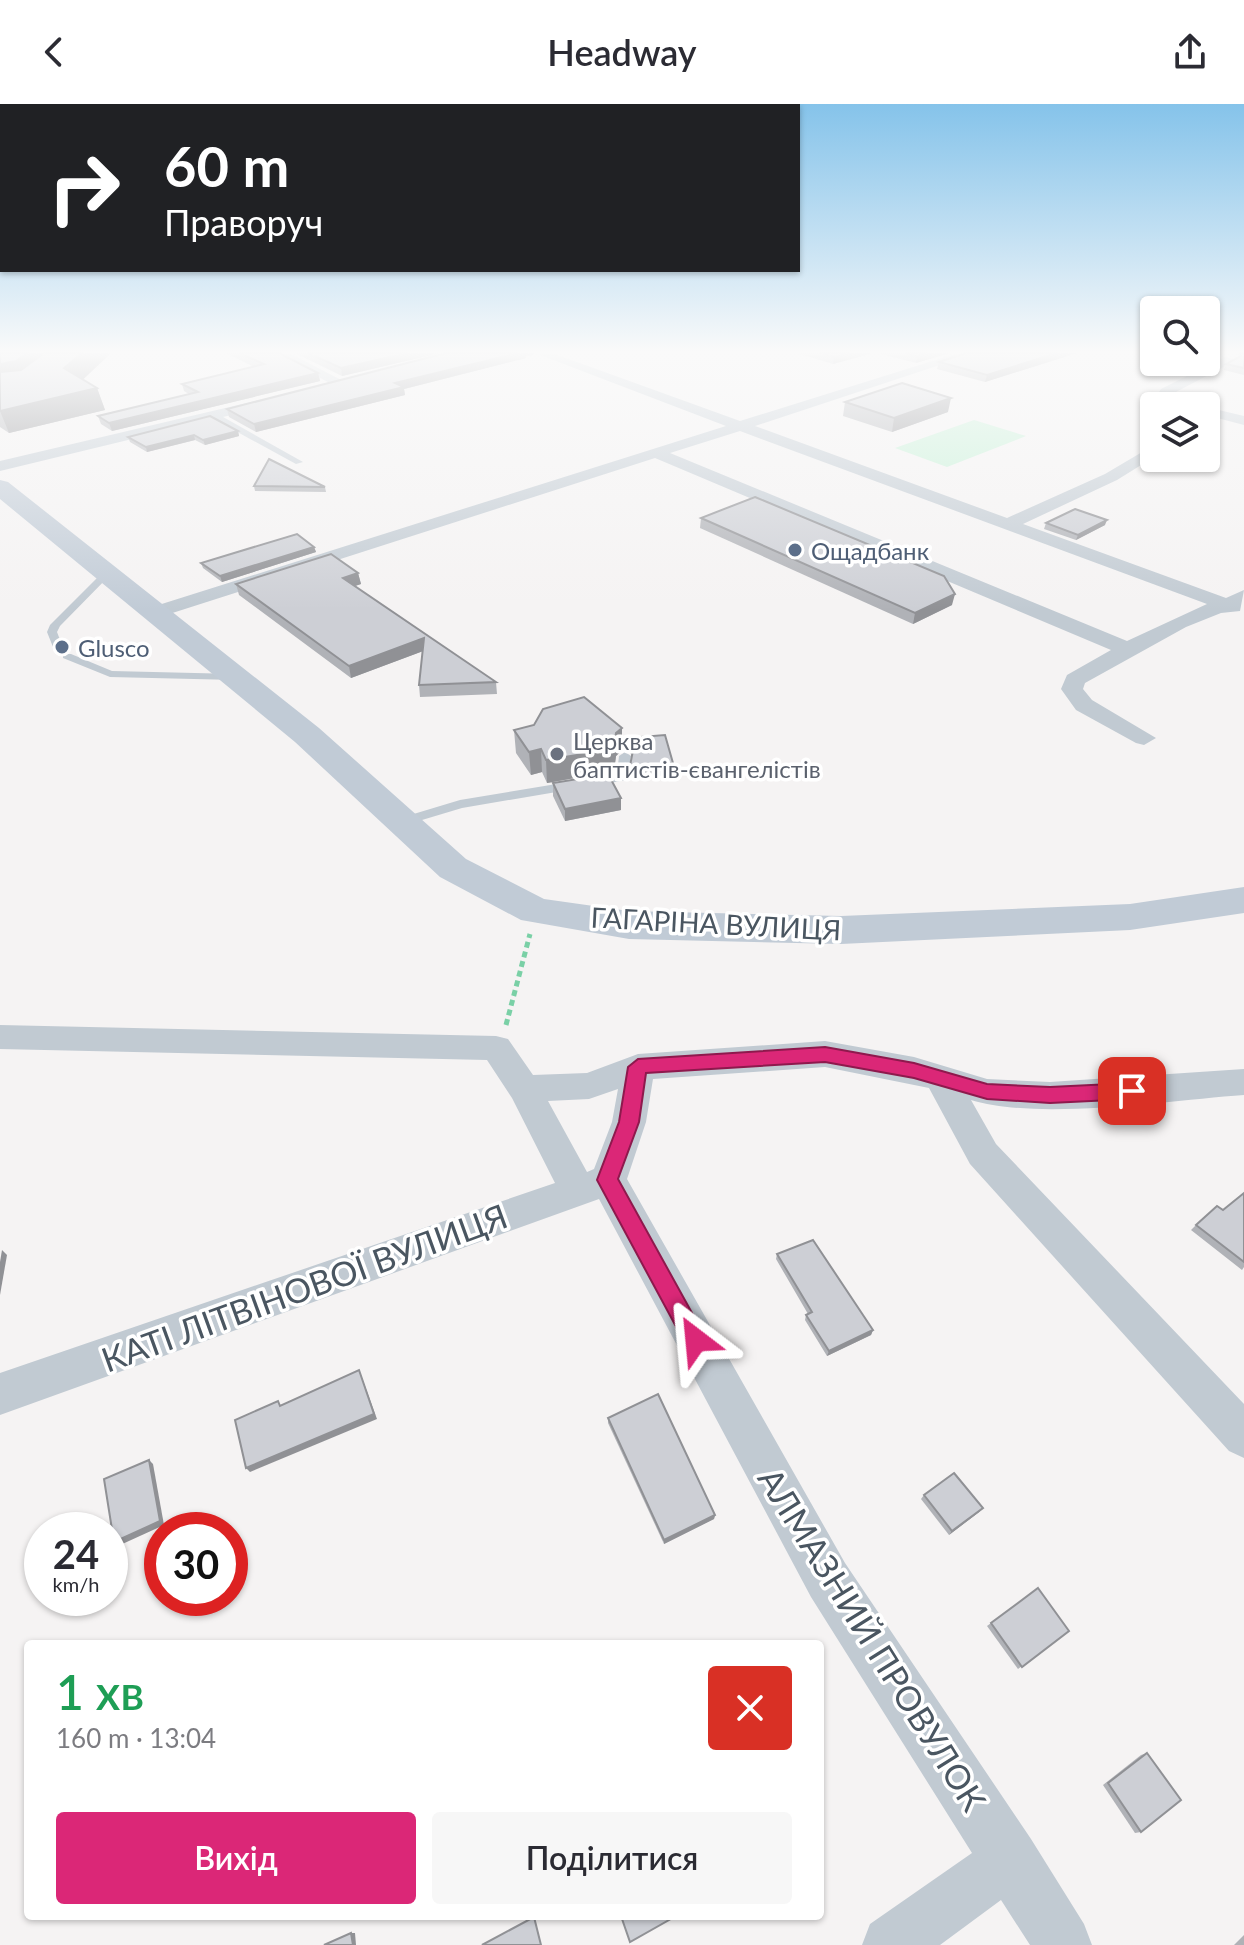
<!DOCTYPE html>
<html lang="uk">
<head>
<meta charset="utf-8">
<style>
	:root { --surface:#fff; --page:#f7f7f7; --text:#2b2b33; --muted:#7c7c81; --accent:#db2777 }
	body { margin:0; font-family:Lato,sans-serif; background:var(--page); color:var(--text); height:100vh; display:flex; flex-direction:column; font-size:30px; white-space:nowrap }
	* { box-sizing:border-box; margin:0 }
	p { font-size:26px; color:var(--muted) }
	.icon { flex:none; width:44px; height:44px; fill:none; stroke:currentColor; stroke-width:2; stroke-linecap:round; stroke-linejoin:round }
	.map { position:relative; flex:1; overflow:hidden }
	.panel { position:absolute; left:24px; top:1536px; width:800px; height:280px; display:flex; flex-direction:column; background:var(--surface); border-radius:8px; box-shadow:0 2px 6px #0004 }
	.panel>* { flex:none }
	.banner { position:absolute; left:0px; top:0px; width:800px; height:168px; box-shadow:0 2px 6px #0004; background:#202124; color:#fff; overflow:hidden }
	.tools { position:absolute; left:1140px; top:192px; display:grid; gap:16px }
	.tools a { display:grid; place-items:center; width:80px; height:80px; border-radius:8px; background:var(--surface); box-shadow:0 2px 6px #0004; font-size:40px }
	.speed { position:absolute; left:24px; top:1408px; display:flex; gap:16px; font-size:40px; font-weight:700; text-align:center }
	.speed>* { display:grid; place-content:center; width:104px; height:104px; border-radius:50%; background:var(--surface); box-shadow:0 2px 6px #0004; line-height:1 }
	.speed small { font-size:20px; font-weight:400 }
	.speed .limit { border:12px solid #d22; background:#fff; color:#111 }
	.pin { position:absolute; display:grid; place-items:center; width:68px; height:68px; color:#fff; margin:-34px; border-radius:16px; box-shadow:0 4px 12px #0006 }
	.me { position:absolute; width:88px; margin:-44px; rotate:331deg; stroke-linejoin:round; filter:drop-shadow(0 0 6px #0008) }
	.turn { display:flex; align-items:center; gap:28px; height:168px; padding:0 32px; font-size:36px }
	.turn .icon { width:104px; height:104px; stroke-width:2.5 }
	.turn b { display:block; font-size:56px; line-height:68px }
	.round { display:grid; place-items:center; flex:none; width:84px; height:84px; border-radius:8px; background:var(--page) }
	.head { display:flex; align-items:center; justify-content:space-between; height:136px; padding:0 32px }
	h1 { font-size:48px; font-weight:600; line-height:60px; color:#1e9e55 }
	.primary-button { display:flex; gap:16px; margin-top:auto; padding:16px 32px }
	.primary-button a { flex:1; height:92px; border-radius:8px; background:var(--accent); color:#fff; font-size:32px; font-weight:600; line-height:92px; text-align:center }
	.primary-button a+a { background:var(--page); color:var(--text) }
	header { display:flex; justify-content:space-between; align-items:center; height:104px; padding:0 32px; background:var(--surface); font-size:36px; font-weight:600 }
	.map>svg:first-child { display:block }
	.green { fill:#c3f1d5 }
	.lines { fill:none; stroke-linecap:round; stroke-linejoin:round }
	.path { stroke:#7ad0a6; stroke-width:5; stroke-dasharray:6 4; stroke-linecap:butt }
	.service { fill:#c1cad2; fill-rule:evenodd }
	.minor { fill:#c1cad2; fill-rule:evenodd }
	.secondary { fill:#c1cbd6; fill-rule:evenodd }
	.wall { fill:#b0b2b7 }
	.shaded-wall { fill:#909195 }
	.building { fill:#cdcfd5; stroke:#909195; stroke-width:2 }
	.route { fill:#db2777; stroke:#8e194d; stroke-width:2 }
	.service-dot { fill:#5c6f8a; stroke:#fff; stroke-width:3 }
	.worship-dot { fill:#6b7280; stroke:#fff; stroke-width:3 }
	.labels { text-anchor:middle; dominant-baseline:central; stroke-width:7; stroke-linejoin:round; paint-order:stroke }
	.far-service-label { font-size:24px; fill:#4e5e75; stroke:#fff; text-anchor:start }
	.far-worship-label { font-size:24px; fill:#5b616d; stroke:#fff; text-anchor:start }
	.street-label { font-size:28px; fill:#4a5661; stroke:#fff }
	.near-street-label { font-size:34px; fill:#4a5661; stroke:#fff }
</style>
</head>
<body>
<header><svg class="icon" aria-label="back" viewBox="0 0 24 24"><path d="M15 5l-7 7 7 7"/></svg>Headway<svg class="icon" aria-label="share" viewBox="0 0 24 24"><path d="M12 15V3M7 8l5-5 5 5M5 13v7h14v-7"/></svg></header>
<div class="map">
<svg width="1244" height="1841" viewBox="0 0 1244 1841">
	<rect width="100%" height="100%" fill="#f5f3f3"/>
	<polygon class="green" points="974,316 1026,332 947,363 895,344"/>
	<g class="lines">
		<polyline class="path" points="506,921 530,830"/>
		<g class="service">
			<polygon points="210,309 216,309 303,358 296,360 210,313"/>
			<polygon points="104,467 112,469 60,522 57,528 62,541 53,543 47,528 50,521"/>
			<polygon points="63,550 71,550 112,567 236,570 242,573 236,576 110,573 63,554"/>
			<polygon points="625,648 631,652 627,676 462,704 402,722 395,718 397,715 460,696 617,670 619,652"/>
		</g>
		<g class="minor">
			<polygon points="274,249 289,249 349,280 337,283"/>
			<path d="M535,249H552L740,317L958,249H976L755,322L1007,414L1105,370L1154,341V353L1117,376L1023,420L1226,494L1244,486L1240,507L1221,509L1186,523L1085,579L1083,585L1092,596L1156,634L1144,641L1136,639L1076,606L1061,585L1067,571L1111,546L655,354L163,512H149L146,508L149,504L726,322ZM740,327L1207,500L1127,537L670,349Z"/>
			<polygon points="1225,253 1237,256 1174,289 1194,302 1166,299 1159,288 1161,285"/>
			<polygon points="268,294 275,298 273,301 0,367 0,357"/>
			<polygon points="1206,303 1244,312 1244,321 1206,311"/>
			<path d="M0,921L496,932L508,935L533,971L587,969L638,950L825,937L914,953L987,975L1050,978L1244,965V991C1171,996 1038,1017 971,996L996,1040L1244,1300V1354L1229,1347L970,1060L929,984L825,963L653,975L646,1018L627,1075L845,1459L1031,1735L1084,1820L1092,1841H1030L1001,1796L940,1841H862L870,1820L972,1749L811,1493L599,1095L0,1311V1269L555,1079L512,994L487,956L0,945ZM618,985L612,1018L594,1065L587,1068L548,997L589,995Z"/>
		</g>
		<polygon class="secondary" points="0,376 8,378 319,624 466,755 544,795 629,807 841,812 1130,800 1244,783 1244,809 1130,826 841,840 629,835 521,816 440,773 295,638 0,395"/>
	</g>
	<g class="wall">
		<polygon points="0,249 111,249 83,275 97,284 105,306 9,329 0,323"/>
		<polygon points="226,249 279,249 318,269 320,277 112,327 101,320 98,312 189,290 184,287 182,280 254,263"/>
		<polygon points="295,249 440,249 342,272"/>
		<polygon points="446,249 534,249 533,251 526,252 526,254 404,285 405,291 256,328 229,313 227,305"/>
		<polygon points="796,249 873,249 833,260"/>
		<polygon points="877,249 949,249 916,259"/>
		<polygon points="966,249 1077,249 985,278 937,265 939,258"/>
		<polygon points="1239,249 1244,249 1244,271 1224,266 1226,260 1238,254"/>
		<polygon points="845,298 948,308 892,328 843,312"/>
		<polygon points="238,327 239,332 205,341 195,336 147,348 130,338 128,333"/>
		<polygon points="254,382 325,383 326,388 255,387"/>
		<polygon points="701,414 952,501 913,520 700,424"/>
		<polygon points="1046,419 1105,421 1076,436 1044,425"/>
		<polygon points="314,443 316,448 222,478 203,464 201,459"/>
		<polygon points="358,469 361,480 355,482 496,578 497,590 420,593 419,581 423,547 351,574 239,491 236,480"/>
		<polygon points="514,626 622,646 616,652 614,667 547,679 542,668 531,671 516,649"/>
		<polygon points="627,634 673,659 672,671 630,674 632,651 627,646"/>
		<polygon points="553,679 621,706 565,717 553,692"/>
		<polygon points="1244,1089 1244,1163 1242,1166 1191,1126 1196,1121 1223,1106"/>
		<polygon points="777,1150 873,1226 871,1231 827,1252 805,1216 806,1211 808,1210 776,1155"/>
		<polygon points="608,1314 715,1411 714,1415 664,1440 608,1319"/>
		<polygon points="924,1391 983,1404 979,1408 949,1431 921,1395"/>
		<polygon points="1038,1484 1069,1527 1018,1565 987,1522"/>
		<polygon points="1147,1649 1141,1728 1135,1729 1103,1681 1141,1651"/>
		<polygon points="1244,1831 1244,1841 1234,1841"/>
	</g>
	<g class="shaded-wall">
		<polygon points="28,249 63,249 0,283 0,260"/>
		<polygon points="82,249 111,249 72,286 64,264"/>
		<polygon points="408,249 440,249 342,272 341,264"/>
		<polygon points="518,249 534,249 533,251 526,252 526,254 404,285 405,291 256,328 254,320 395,279"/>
		<polygon points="849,249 873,249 833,260 834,253"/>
		<polygon points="927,249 949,249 916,259 917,252"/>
		<polygon points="1057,249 1077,249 985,278 987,271"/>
		<polygon points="318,269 320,277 112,327 109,319"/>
		<polygon points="97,284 105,306 9,329 0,307"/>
		<polygon points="951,294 948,308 892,328 894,314"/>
		<polygon points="238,327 239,332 205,341 203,336"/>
		<polygon points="194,331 195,336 147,348 146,343"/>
		<polygon points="1107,416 1105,421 1076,436 1078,431"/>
		<polygon points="314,443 316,448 222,478 220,472"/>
		<polygon points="358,469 361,480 346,485 343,474"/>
		<polygon points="955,490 952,501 913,520 915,509"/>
		<polygon points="424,534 426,546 351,574 349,562"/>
		<polygon points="622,624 622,646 616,652 614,667 547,679 546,656 616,629"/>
		<polygon points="541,645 542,668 531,671 529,648"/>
		<polygon points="621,694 621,706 565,717 565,705"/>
		<polygon points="2,1146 7,1151 0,1191 0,1158"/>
		<polygon points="873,1226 871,1231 827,1252 829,1247"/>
		<polygon points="361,1271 377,1315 250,1368 246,1364"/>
		<polygon points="149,1356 153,1360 164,1421 118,1442 114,1438"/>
		<polygon points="983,1404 979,1408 949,1431 952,1427"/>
		<polygon points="715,1411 714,1415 664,1440 664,1436"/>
		<polygon points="351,1829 355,1829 356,1841 353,1841"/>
	</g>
	<g class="building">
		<polygon points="0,249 27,249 16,257 0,260"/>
		<polygon points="44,249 82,249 64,264 97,284 0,307 0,268 21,266"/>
		<polygon points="239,249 279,249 318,269 109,319 98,312 198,288 182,280 264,260"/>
		<polygon points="308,249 408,249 341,264"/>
		<polygon points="446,249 518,249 395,279 404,283 254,320 227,305"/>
		<polygon points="820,249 849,249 834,253"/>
		<polygon points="905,249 927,249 917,252"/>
		<polygon points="966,249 1057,249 987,271 939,258"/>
		<polygon points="1240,249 1244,249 1244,264 1226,260 1241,252"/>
		<polygon points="902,279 951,294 894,314 845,298"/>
		<polygon points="210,312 238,327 203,336 194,331 146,343 128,333"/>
		<polygon points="269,355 325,383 254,382"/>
		<polygon points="755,393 944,472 955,490 915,509 701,414"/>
		<polygon points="1075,405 1107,416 1078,431 1046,419"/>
		<polygon points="297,430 314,443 220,472 201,459"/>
		<polygon points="331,450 358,469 343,474 496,578 419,581 424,534 349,562 236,480"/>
		<polygon points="584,593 622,624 616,629 614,645 546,656 541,645 529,648 514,626 534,621 543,605"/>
		<polygon points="665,631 673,659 630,662 634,641 627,634"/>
		<polygon points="608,670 621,694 565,705 553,679"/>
		<polygon points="1244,1089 1244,1158 1196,1121 1217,1102 1223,1106"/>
		<polygon points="813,1136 873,1226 829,1247 806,1211 812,1208 777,1150"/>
		<polygon points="359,1266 374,1310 246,1364 235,1316 278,1297 280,1302"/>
		<polygon points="658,1290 715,1411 664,1436 608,1314"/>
		<polygon points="149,1356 160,1417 114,1438 104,1375"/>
		<polygon points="954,1369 983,1404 952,1427 924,1391"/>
		<polygon points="1038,1484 1069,1527 1022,1563 991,1519"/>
		<polygon points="1147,1649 1181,1696 1141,1728 1108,1679"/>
		<polygon points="621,1812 676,1812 630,1838"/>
		<polygon points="534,1813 541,1841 482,1841"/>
		<polygon points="351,1829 353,1841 324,1841"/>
	</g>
	<linearGradient id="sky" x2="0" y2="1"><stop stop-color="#85c3ea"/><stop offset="0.49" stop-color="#fafafa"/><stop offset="1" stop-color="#fafafa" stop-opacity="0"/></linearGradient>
	<rect width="1244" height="506" fill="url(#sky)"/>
	<polygon class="route" points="825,943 914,959 987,980 1050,983 1132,979 1141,987 1132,995 1050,999 987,995 914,974 825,958 646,969 639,1018 618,1075 707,1236 704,1243 696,1247 687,1243 597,1076 619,1018 628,963 638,955"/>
	<g class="service-dot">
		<circle cx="795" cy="446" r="8"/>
		<circle cx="62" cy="543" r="8"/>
	</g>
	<circle class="worship-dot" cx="557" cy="650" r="8"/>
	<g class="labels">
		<g class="far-service-label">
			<text x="811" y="446">Ощадбанк</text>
			<text x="78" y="543">Glusco</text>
		</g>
		<g class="far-worship-label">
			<text x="573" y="636">Церква<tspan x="573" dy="28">баптистів-євангелістів</tspan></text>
		</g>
		<g class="street-label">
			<text transform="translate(716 819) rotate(3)">ГАГАРІНА ВУЛИЦЯ</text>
		</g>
		<g class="near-street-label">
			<text transform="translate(304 1183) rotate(-20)">КАТІ ЛІТВІНОВОЇ ВУЛИЦЯ</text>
			<text transform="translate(873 1535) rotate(58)">АЛМАЗНИЙ ПРОВУЛОК</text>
		</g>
	</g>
</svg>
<div class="tools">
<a><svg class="icon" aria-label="search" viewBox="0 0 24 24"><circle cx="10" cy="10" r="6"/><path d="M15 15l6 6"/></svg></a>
<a><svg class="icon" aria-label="layers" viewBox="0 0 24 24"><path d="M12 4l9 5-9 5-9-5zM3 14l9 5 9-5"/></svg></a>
</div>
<div class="speed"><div>24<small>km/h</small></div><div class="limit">30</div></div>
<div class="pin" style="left:1132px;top:987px;background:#d93025"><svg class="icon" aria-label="arrive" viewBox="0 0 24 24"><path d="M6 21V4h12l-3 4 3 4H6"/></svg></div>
<svg class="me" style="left:696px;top:1236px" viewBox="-20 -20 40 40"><path d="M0-17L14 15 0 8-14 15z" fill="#db2777" stroke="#fff" stroke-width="4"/></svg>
<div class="banner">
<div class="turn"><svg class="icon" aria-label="right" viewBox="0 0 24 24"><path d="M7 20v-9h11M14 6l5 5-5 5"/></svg><div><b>60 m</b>Праворуч</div></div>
</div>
<section class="panel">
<div class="head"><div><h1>1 хв</h1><p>160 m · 13:04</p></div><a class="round" style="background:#d93025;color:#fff"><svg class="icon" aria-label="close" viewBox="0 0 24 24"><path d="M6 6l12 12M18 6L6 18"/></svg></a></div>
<div class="primary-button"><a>Вихід</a><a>Поділитися</a></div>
</section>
</div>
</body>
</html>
